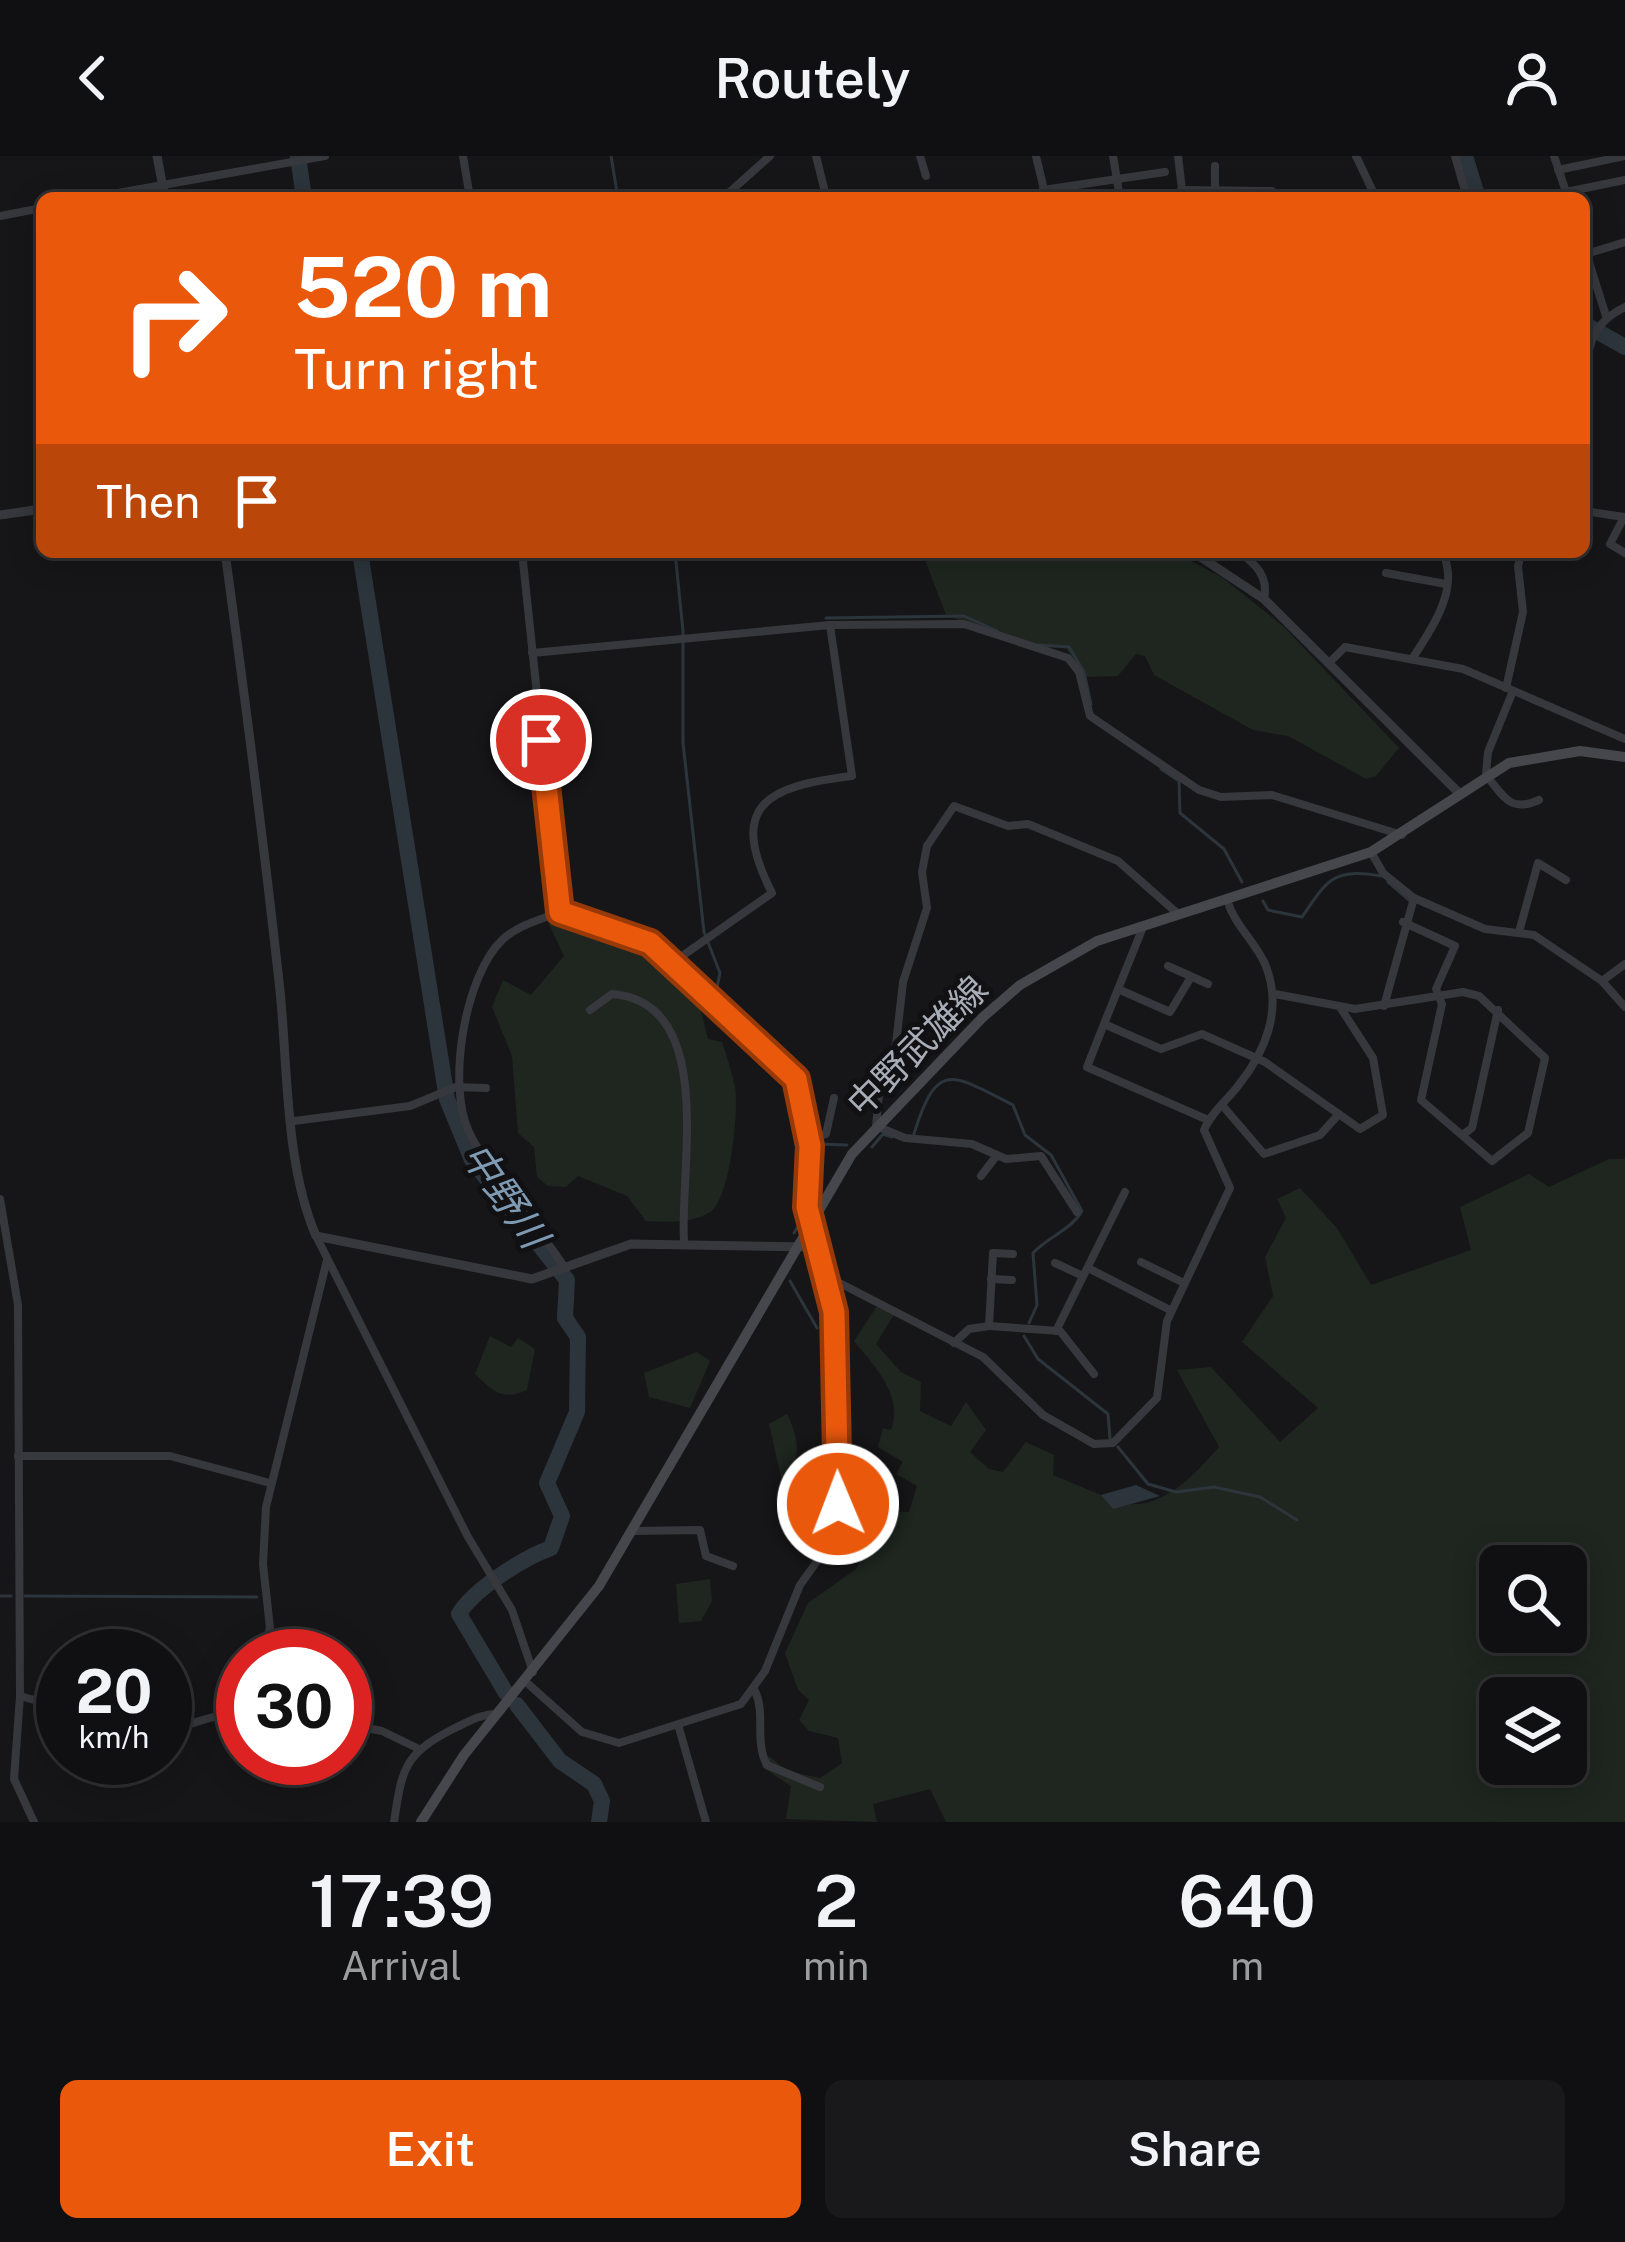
<!DOCTYPE html>
<html lang="en">
<head>
<meta charset="utf-8">
<style>
	:root { --surface:#101012; --page:#19191b; --text:#f1f3f6; --muted:#9c9d9f; --line:#303032; --accent:#ea580c }
	body { margin:0; font-family:"Public Sans","Noto Sans JP",sans-serif; background:var(--page); color:var(--text); height:100vh; display:flex; flex-direction:column; font-size:45px; white-space:nowrap }
	* { box-sizing:border-box; margin:0 }
	p { font-size:39px; color:var(--muted) }
	.icon { flex:none; width:66px; height:66px; fill:none; stroke:currentColor; stroke-width:2; stroke-linecap:round; stroke-linejoin:round }
	.map { position:relative; height:1666px; overflow:hidden }
	.side { display:flex; flex-direction:column; background:var(--surface); flex:1 }
	.side>* { flex:none }
	.top-card { position:absolute; left:36px; top:36px; width:1554px; height:366px; border-radius:18px; box-shadow:0 6px 30px #0003,0 0 0 3px var(--line); background:#ea580c; color:#fff; overflow:hidden }
	.buttons { position:absolute; left:1479px; top:1389px; display:grid; gap:24px }
	.buttons a { display:grid; place-items:center; width:108px; height:108px; border-radius:18px; background:var(--surface); box-shadow:0 6px 30px #0003,0 0 0 3px var(--line); font-size:60px }
	.speed { position:absolute; left:36px; top:1473px; display:flex; gap:24px; font-size:60px; font-weight:700; text-align:center }
	.speed>* { display:grid; place-content:center; width:156px; height:156px; border-radius:50%; background:var(--surface); box-shadow:0 6px 30px #0003,0 0 0 3px var(--line); line-height:1 }
	.speed small { font-size:30px; font-weight:400 }
	.speed .limit { border:18px solid #d22; background:#fff; color:#111 }
	.pin { position:absolute; display:grid; place-items:center; width:102px; height:102px; color:#fff; margin:-51px; border:6px solid #fff; border-radius:50%; box-shadow:0 3px 12px #0007 }
	.me { position:absolute; width:132px; margin:-66px; rotate:359deg; stroke-linejoin:round; filter:drop-shadow(0 0 9px #0008) }
	.turn { display:flex; align-items:center; gap:42px; height:252px; padding:0 60px; font-size:54px }
	.turn .icon { width:156px; height:156px; stroke-width:2.5 }
	.turn b { display:block; font-size:84px; line-height:102px }
	.then { display:flex; align-items:center; height:114px; padding:0 60px; background:#0003; gap:24px; font-size:45px }
	.eta { display:flex; justify-content:space-evenly; align-items:center; height:204px; text-align:center }
	.eta b { font-size:72px; font-weight:600; line-height:84px }
	.cta { display:flex; gap:24px; margin-top:auto; padding:24px 60px }
	.cta a { flex:1; height:138px; border-radius:18px; background:var(--accent); color:#fff; font-size:48px; font-weight:600; line-height:138px; text-align:center }
	.cta a+a { background:var(--page); color:var(--text) }
	header { display:flex; justify-content:space-between; align-items:center; height:156px; padding:0 60px; background:var(--surface); font-size:54px; font-weight:600 }
	.map>svg:first-child { display:block }
	.green { fill:#1e261f; fill-rule:evenodd }
	.water { fill:#2c353c }
	.lines { fill:none; stroke-linecap:round; stroke-linejoin:round }
	.stream { stroke:#2c353c; stroke-width:3 }
	.river { stroke:#2c353c; stroke-width:16 }
	.minor { stroke:#37383d; stroke-width:8 }
	.tertiary { stroke:#37383d; stroke-width:9 }
	.secondary { stroke:#45474d; stroke-width:10 }
	.route-casing { stroke:#983908; stroke-width:30 }
	.route { stroke:#ea580c; stroke-width:21 }
	.labels { text-anchor:middle; dominant-baseline:central; stroke-width:10; stroke-linejoin:round; paint-order:stroke }
	.street-label { font-size:36px; fill:#a8adb8; stroke:#111113 }
	.water-label { font-size:39px; font-style:italic; fill:#7f9bb3; stroke:#111113 }
</style>
</head>
<body>
<header><svg class="icon" aria-label="back" viewBox="0 0 24 24"><path d="M15 5l-7 7 7 7"/></svg>Routely<svg class="icon" aria-label="person" viewBox="0 0 24 24"><circle cx="12" cy="8" r="4"/><path d="M4 21q1-7 8-7t8 7"/></svg></header>
<div class="map">
<svg width="1625" height="1666" viewBox="0 0 1625 1666">
	<rect width="100%" height="100%" fill="#161618"/>
	<g class="green">
		<polygon points="922,396 1180,399 1223,422 1284,471 1399,592 1376,620 1366,623 1288,580 1253,574 1154,519 1145,500 1136,498 1118,520 1086,521 1065,491 1035,492 946,459"/>
		<path d="M565,763L652,794L696,835L708,883L722,886C727,901 732,916 735,931C739,955 730,1044 710,1056C691,1068 667,1066 646,1065L627,1040L578,1020L566,1031L548,1030L537,1021L534,991L518,977L512,900L492,851L503,824L531,839L564,800L549,768Z"/>
		<path d="M1609,1003H1625V1666H946L930,1633L873,1648L877,1666L786,1663L791,1630L762,1611L769,1600L787,1615L820,1622L842,1607L838,1582L809,1575L799,1564L809,1544L798,1534L785,1497L808,1447L856,1413L886,1356H909L917,1330L896,1318L903,1306L878,1291L883,1272L891,1274C904,1239 874,1210 854,1185L877,1150L894,1159L876,1188L901,1216L921,1226L920,1255L951,1270L966,1246L986,1274L970,1296L989,1313L1003,1316L1026,1286L1054,1299L1053,1319L1101,1339L1113,1352C1126,1346 1138,1350 1150,1346C1181,1335 1198,1314 1219,1291L1177,1214L1211,1211L1280,1286L1318,1252L1242,1186L1273,1140L1265,1101L1286,1062L1277,1043L1300,1032L1337,1072L1371,1129L1471,1094L1460,1051L1529,1018L1549,1031ZM1500,1410H1566V1476H1500ZM1500,1542H1566V1608H1500Z"/>
		<path d="M490,1180L511,1191L518,1182L535,1193L527,1234C502,1245 494,1236 475,1218Z"/>
		<polygon points="697,1196 710,1205 690,1252 649,1241 644,1217"/>
		<path d="M787,1258C802,1288 799,1306 784,1335L769,1268Z"/>
		<polygon points="710,1423 712,1445 701,1465 679,1467 676,1428"/>
	</g>
	<polygon class="water" points="1136,1329 1160,1340 1113,1353 1101,1339"/>
	<g class="lines">
		<g class="stream">
			<polyline points="611,0 618,42"/>
			<polyline points="675,396 683,475 683,587 704,776 720,817 716,836 804,921 818,988 810,1050"/>
			<polyline points="826,462 964,460 997,475"/>
			<polyline points="1040,489 1069,491 1084,516 1091,548"/>
			<polyline points="1161,613 1179,625 1180,657 1224,693 1242,726"/>
			<polyline points="1388,726 1409,744"/>
			<path d="M1263,745L1268,754L1302,761C1328,723 1333,712 1381,720"/>
			<path d="M914,978C937,903 952,918 1013,949L1025,979L1051,999L1082,1055C1071,1074 1049,1080 1033,1097L1037,1149L1029,1167"/>
			<polyline points="819,988 847,989"/>
			<polyline points="872,991 883,978 892,981"/>
			<polyline points="794,1077 805,1058"/>
			<polyline points="790,1125 817,1172"/>
			<polyline points="1024,1180 1038,1203 1108,1258 1110,1283"/>
			<polyline points="1118,1291 1148,1328 1176,1336 1214,1331 1260,1341 1297,1364"/>
			<polyline points="0,1440 11,1440"/>
			<polyline points="25,1440 257,1441"/>
		</g>
		<g class="river">
			<polyline points="298,0 304,42"/>
			<polyline points="1465,0 1478,42"/>
			<polyline points="1584,168 1625,191"/>
			<path d="M360,396L447,943L472,1004L567,1124L565,1162L578,1181L577,1256L547,1327L562,1360L551,1392C523,1402 473,1434 459,1458L506,1537"/>
			<polyline points="517,1549 560,1605 594,1628 602,1645 599,1666"/>
		</g>
		<g class="minor">
			<polyline points="463,0 470,42"/>
			<polyline points="816,0 824,32"/>
			<polyline points="920,0 926,20"/>
			<polyline points="1036,0 1046,42"/>
			<polyline points="1113,0 1120,42"/>
			<polyline points="1178,0 1183,42"/>
			<polyline points="1356,0 1376,42"/>
			<polyline points="1455,0 1467,42"/>
			<polyline points="1554,0 1568,42"/>
			<polyline points="1558,14 1625,0"/>
			<polyline points="1043,34 1165,16"/>
			<polyline points="1181,34 1272,35"/>
			<polyline points="1215,34 1215,10"/>
			<polyline points="1566,36 1625,24"/>
			<polyline points="90,42 325,0"/>
			<polyline points="723,42 770,0"/>
			<polyline points="0,60 42,52"/>
			<polyline points="1584,90 1606,160"/>
			<polyline points="1586,98 1625,86"/>
			<path d="M1584,220C1589,187 1593,166 1625,151"/>
			<polyline points="1584,355 1624,361"/>
			<polyline points="1624,361 1610,388 1625,397"/>
			<polyline points="522,396 560,756"/>
			<path d="M1239,396C1256,408 1269,421 1264,443"/>
			<polyline points="1386,417 1446,428"/>
			<polyline points="532,497 830,469 964,468 1068,502 1079,516 1090,560 1199,634 1221,641 1272,639 1402,679"/>
			<path d="M1412,503C1429,477 1456,439 1446,406"/>
			<polyline points="1330,506 1345,491 1463,513 1625,583"/>
			<polyline points="1506,532 1523,456 1518,410 1522,396"/>
			<path d="M1513,535L1488,596L1486,619C1504,641 1510,657 1539,644"/>
			<polyline points="1371,696 1383,717 1414,742 1485,773 1534,779 1602,825 1625,808"/>
			<polyline points="1143,771 1104,868 1161,893 1202,878 1265,906 1360,973 1383,959 1373,902 1340,851"/>
			<polyline points="1519,776 1538,707 1566,724"/>
			<path d="M675,805L772,737C727,649 767,630 852,620L830,469"/>
			<polyline points="1168,810 1208,828"/>
			<polyline points="1602,825 1625,851"/>
			<polyline points="1118,833 1170,856 1191,821"/>
			<polyline points="1275,838 1355,853 1463,836 1479,840 1545,902 1528,977 1492,1005 1421,944 1442,848 1436,833 1455,790 1403,766"/>
			<polyline points="1384,850 1414,742"/>
			<path d="M590,854L612,838C718,846 679,1014 684,1086"/>
			<polyline points="1104,868 1087,911 1208,964"/>
			<polyline points="1222,949 1264,998 1320,979 1339,958"/>
			<polyline points="294,965 410,950 456,931 486,932"/>
			<polyline points="1465,977 1472,972 1498,854"/>
			<polyline points="808,982 826,978 834,942"/>
			<polyline points="981,1020 997,999"/>
			<polyline points="0,1043 18,1149 20,1540 14,1623 34,1666"/>
			<polyline points="1077,1056 1041,1000 1006,1003 972,988 905,982 876,970 881,918 896,888 903,826 927,752 922,716 927,690 954,650 1008,670 1028,668 1118,705 1177,757"/>
			<polyline points="316,1080 468,1381 512,1454 533,1516"/>
			<polyline points="1141,1106 1184,1127"/>
			<polyline points="1055,1107 1083,1120"/>
			<polyline points="1088,1112 1170,1154"/>
			<path d="M826,1120L983,1201L1043,1259L1094,1288L1113,1287L1157,1242L1167,1165L1230,1032L1204,974C1211,957 1227,944 1238,930C1267,894 1283,851 1265,808C1255,785 1235,770 1227,744"/>
			<polyline points="991,1123 1012,1124"/>
			<polyline points="989,1170 1060,1175 1094,1218"/>
			<polyline points="1056,1175 1125,1036"/>
			<polyline points="954,1187 969,1173 989,1170 993,1097 1013,1098"/>
			<polyline points="18,1300 170,1300 270,1327"/>
			<polyline points="633,1375 700,1374 706,1400 733,1410"/>
			<polyline points="262,1500 270,1472 263,1408 266,1351 327,1104"/>
			<path d="M526,1526L582,1576L619,1587L741,1548L765,1515L800,1429L833,1383L838,1348L834,1156L807,1051L810,990L796,923L675,805L650,787L560,756C540,764 518,769 502,784C464,821 447,930 469,976C493,1025 536,1066 565,1112"/>
			<path d="M755,1535C766,1558 754,1585 767,1609L820,1631"/>
			<polyline points="20,1540 63,1552"/>
			<polyline points="233,1560 243,1539"/>
			<polyline points="345,1568 382,1575 417,1592"/>
			<path d="M165,1572C195,1573 212,1551 243,1565"/>
			<polyline points="679,1572 706,1666"/>
			<path d="M394,1666C402,1614 403,1599 451,1574C466,1567 480,1558 496,1558"/>
		</g>
		<g class="tertiary">
			<polyline points="157,0 165,42"/>
			<polyline points="0,359 42,353"/>
			<path d="M225,396C245,542 264,688 280,835C288,913 285,1008 316,1080L532,1123L631,1088L814,1091"/>
			<polyline points="1193,396 1264,443 1460,638"/>
		</g>
		<polyline class="secondary" points="421,1666 464,1599 599,1430 852,998 982,862 1020,829 1097,785 1371,696 1509,607 1580,595 1625,601"/>
	</g>
	<g class="lines">
		<defs>
			<polyline id="route" points="541,584 560,756 650,787 796,923 810,990 807,1051 834,1156 838,1348"/>
		</defs>
		<use href="#route" class="route-casing"/>
		<use href="#route" class="route"/>
	</g>
	<g class="labels">
		<g class="street-label">
			<text transform="translate(917 890) rotate(-45)">中野武雄線</text>
		</g>
		<g class="water-label">
			<text transform="translate(505 1039) rotate(55)">中野川</text>
		</g>
	</g>
</svg>
<div class="buttons">
<a><svg class="icon" aria-label="search" viewBox="0 0 24 24"><circle cx="10" cy="10" r="6"/><path d="M15 15l6 6"/></svg></a>
<a><svg class="icon" aria-label="layers" viewBox="0 0 24 24"><path d="M12 4l9 5-9 5-9-5zM3 14l9 5 9-5"/></svg></a>
</div>
<div class="speed"><div>20<small>km/h</small></div><div class="limit">30</div></div>
<div class="pin" style="left:541px;top:584px;background:#d93025"><svg class="icon" aria-label="arrive" viewBox="0 0 24 24"><path d="M6 21V4h12l-3 4 3 4H6"/></svg></div>
<svg class="me" style="left:838px;top:1348px" viewBox="-20 -20 40 40"><circle r="17" fill="#ea580c" stroke="#fff" stroke-width="3"/><path d="M0-11L8 9 0 5-8 9z" fill="#fff"/></svg>
<div class="top-card">
<div class="turn"><svg class="icon" aria-label="right" viewBox="0 0 24 24"><path d="M7 20v-9h11M14 6l5 5-5 5"/></svg><div><b>520 m</b>Turn right</div></div>
<div class="then">Then<svg class="icon" aria-label="arrive" viewBox="0 0 24 24"><path d="M6 21V4h12l-3 4 3 4H6"/></svg></div>
</div>
</div>
<section class="side">
<div class="eta">
<div><b>17:39</b><p>Arrival</p></div>
<div><b>2</b><p>min</p></div>
<div><b>640</b><p>m</p></div>
</div>
<div class="cta"><a>Exit</a><a>Share</a></div>
</section>
</body>
</html>
